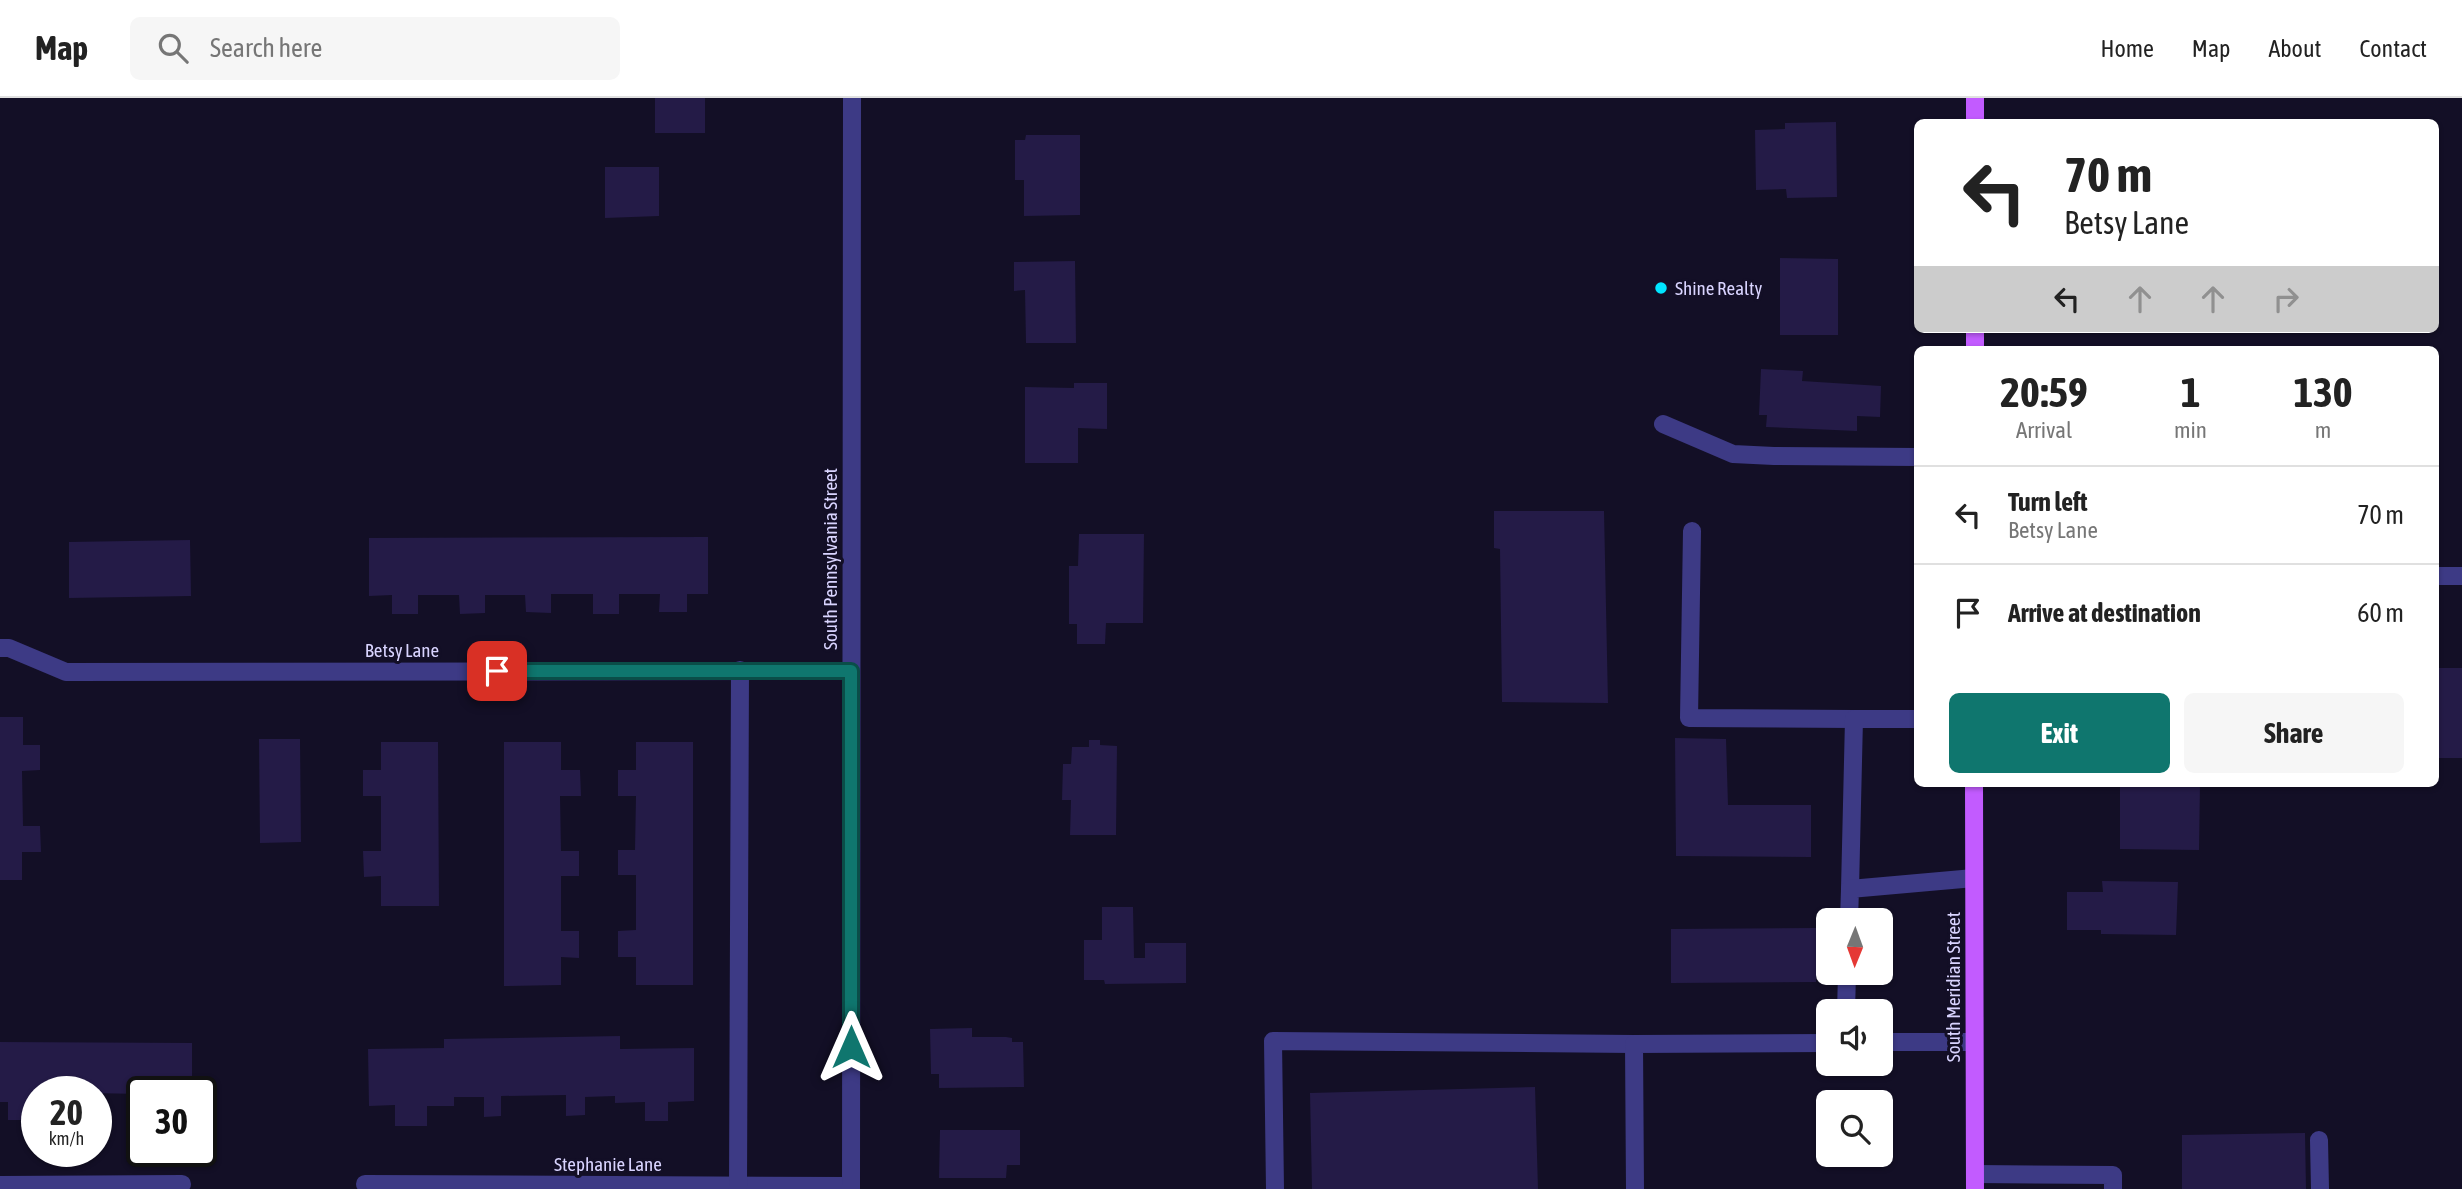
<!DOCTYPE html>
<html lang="en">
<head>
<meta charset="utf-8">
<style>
	:root { --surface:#fff; --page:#f6f6f6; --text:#222; --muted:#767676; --line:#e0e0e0; --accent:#0f766e }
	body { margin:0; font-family:"Asap Condensed",sans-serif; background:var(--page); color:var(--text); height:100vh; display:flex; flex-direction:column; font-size:26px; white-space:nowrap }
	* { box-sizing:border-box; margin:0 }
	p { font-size:23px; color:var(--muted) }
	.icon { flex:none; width:38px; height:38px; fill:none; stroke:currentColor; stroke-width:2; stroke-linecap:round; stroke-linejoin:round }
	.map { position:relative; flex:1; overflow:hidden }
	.panel { position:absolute; left:1914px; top:248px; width:525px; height:441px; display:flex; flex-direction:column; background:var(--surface); border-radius:10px; box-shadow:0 2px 5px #0004 }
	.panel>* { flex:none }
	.hud { position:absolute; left:1914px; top:21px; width:525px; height:214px; border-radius:10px; box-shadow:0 2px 5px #0004; background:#fff; color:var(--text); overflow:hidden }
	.needle { width:46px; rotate:181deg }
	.buttons { position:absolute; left:1816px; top:810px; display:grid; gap:14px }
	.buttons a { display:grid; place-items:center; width:77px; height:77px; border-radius:10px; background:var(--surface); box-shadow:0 2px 5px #0004; font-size:35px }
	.speed { position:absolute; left:21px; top:978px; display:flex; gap:14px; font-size:35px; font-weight:700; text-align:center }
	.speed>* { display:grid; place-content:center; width:91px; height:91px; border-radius:50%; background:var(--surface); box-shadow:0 2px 5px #0004; line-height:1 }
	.speed small { font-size:18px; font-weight:400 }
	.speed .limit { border:4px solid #111; border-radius:10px; background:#fff; color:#111 }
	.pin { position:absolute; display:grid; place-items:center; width:60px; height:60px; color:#fff; margin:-30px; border-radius:14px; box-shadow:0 4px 10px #0006 }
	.me { position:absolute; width:77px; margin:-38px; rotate:0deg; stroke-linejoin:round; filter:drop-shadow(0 0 5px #0008) }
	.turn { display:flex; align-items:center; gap:24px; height:147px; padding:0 35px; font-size:32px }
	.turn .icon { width:91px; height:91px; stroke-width:2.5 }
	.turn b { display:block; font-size:49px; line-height:60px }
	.lanes { display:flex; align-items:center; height:66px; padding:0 35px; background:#0003; justify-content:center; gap:35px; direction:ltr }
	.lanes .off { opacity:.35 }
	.eta { display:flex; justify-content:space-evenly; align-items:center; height:119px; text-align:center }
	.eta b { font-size:42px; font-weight:700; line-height:49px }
	.action { display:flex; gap:14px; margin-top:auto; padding:14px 35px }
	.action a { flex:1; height:80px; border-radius:10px; background:var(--accent); color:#fff; font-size:28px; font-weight:700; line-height:80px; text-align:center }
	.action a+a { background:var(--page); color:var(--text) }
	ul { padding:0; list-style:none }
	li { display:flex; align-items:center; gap:21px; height:98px; padding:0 35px; border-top:2px solid var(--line) }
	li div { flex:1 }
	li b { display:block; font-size:26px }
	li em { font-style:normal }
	header { display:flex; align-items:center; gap:42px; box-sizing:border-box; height:98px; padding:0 35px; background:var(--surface); border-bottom:2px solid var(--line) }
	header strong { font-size:33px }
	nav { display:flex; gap:38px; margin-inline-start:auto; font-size:24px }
	.search { width:490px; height:63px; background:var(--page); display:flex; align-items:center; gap:18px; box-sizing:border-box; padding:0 24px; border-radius:10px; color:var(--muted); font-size:26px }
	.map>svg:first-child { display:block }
	.building { fill:#241b47 }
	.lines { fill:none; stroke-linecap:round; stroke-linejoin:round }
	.minor { stroke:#3d3a85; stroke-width:18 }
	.major { stroke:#c25bff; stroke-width:18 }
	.route-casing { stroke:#0a4d48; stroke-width:18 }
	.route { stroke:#0f766e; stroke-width:12 }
	.poi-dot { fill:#00e5ff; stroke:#130f26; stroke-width:2.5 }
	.labels { text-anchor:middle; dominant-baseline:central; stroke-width:6; stroke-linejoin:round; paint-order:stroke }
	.poi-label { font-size:19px; fill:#d9d4ff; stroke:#130f26; text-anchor:start }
	.street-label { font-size:19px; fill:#d9d4ff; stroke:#130f26 }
</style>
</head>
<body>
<header>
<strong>Map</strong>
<div class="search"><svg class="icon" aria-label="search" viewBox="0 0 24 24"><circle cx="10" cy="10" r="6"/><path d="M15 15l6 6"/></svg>Search here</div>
<nav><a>Home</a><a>Map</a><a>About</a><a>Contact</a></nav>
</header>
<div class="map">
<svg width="2462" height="1091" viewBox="0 0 2462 1091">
	<rect width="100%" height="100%" fill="#130f26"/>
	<g class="building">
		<rect x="655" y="0" width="50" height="35"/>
		<polygon points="1836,24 1837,99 1787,100 1786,91 1756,92 1755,32 1785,31 1785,25"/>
		<polygon points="1026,37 1080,37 1080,117 1024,118 1024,82 1015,82 1015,42 1025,42"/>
		<polygon points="605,69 659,69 659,118 605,120"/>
		<polygon points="1780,160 1838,161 1838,237 1780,237"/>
		<polygon points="1075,163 1076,245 1026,245 1025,192 1014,193 1014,164"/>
		<polygon points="1761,271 1803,273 1802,283 1881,288 1880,319 1857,318 1857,333 1766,329 1767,317 1759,317"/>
		<polygon points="1074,285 1107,285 1107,331 1078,330 1078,365 1025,365 1025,289 1074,290"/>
		<polygon points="1494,413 1604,413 1608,605 1502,604 1500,451 1494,450"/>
		<polygon points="1079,436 1144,436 1143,525 1106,525 1105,546 1077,546 1077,526 1069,526 1069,468 1078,468"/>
		<polygon points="708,439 708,496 687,496 687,514 659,514 660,496 619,496 619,516 593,516 593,496 551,496 551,515 526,514 525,497 485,497 485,515 460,516 459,497 418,497 418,516 392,516 392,497 369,498 369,440"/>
		<polygon points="190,442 191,498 69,500 69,444"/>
		<rect x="2436" y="570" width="26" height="90"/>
		<polygon points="0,619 23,619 23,647 40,647 40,672 22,673 23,728 40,728 41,754 22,754 22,782 0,782"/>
		<polygon points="1675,640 1726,641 1728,707 1811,707 1811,759 1676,758"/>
		<polygon points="259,641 300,641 301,744 260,745"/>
		<polygon points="1089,642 1100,642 1100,647 1117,648 1116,737 1070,737 1071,702 1062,702 1063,666 1071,666 1072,649 1089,649"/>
		<polygon points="381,644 438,644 439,808 381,808 381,778 364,779 363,753 381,753 381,698 363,698 363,672 381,672"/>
		<polygon points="504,644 561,644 561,672 580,672 581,698 560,698 561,753 579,753 579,778 561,778 561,833 579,833 579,860 561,859 561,887 504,888"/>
		<polygon points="636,644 693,644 693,887 636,887 636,859 618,859 618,833 636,832 636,777 618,777 618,752 635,752 636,698 618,698 618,672 636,672"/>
		<polygon points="2120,686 2200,686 2199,752 2120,751"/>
		<polygon points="2102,783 2178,784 2176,837 2101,836 2101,832 2067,832 2067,794 2103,794"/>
		<polygon points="1102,809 1133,809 1134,860 1145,860 1145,845 1186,845 1186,885 1105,886 1104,882 1084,882 1084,842 1102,842"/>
		<polygon points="1816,830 1816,884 1671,885 1671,831"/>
		<polygon points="972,930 972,939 1006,939 1012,940 1012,944 1023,944 1024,989 939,990 939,976 931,976 930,931"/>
		<polygon points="620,938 620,951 694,950 694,1003 668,1004 668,1023 645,1023 645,1004 615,1005 615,998 585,999 585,1017 566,1018 566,997 501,998 501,1018 484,1019 484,999 454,999 454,1008 427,1008 427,1028 395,1028 395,1007 369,1008 368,951 444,950 444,941"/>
		<polygon points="0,944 192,945 192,993 142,994 142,996 37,994 37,1022 8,1022 8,1004 0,1004"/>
		<polygon points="1535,989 1538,1091 1312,1091 1310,995"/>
		<polygon points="940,1032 1020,1032 1020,1067 1007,1067 1006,1080 939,1080"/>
		<polygon points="2305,1035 2306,1091 2182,1091 2182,1037"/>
	</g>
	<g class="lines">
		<g class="minor">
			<polyline points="1663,326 1733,356 1774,358 1918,359"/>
			<polyline points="1692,433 1689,620 1854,621"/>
			<polyline points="2436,478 2462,478"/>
			<polyline points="0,550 9,550 66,574 851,573"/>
			<polyline points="1850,791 1854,621 1918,621"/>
			<polyline points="1849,822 1850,791 1974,780"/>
			<polyline points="1846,914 1847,875"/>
			<polyline points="1881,944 1974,944"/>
			<polyline points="2319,1042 2320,1091"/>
			<polyline points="1975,1076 2113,1077 2113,1091"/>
			<polyline points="365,1086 851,1088"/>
			<polyline points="0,1087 182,1086"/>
			<polyline points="738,1091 740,572"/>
			<polyline points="851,1091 852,0"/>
			<polyline points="1275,1091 1273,943 1634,946"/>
			<polyline points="1635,1091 1634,946 1829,945"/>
		</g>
		<g class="major">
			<polyline points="1975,24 1975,0"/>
			<polyline points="1975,252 1975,231"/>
			<polyline points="1974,686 1975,1091"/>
		</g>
	</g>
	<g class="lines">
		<defs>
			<polyline id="route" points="497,573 851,573 851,949"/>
		</defs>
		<use href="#route" class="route-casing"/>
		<use href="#route" class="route"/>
	</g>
	<circle class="poi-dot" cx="1661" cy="190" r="7"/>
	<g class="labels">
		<g class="poi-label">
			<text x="1675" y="190">Shine Realty</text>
		</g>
		<g class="street-label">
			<text transform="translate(830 461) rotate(-90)">South Pennsylvania Street</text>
			<text x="402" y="552">Betsy Lane</text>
			<text transform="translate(1953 889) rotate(-90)">South Meridian Street</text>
			<text x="608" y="1066">Stephanie Lane</text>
		</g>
	</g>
</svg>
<div class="buttons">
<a><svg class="needle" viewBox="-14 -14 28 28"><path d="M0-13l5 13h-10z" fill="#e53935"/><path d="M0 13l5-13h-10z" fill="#767676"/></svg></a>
<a><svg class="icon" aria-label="sound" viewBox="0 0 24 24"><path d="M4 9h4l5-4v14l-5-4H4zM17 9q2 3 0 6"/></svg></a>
<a><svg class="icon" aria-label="search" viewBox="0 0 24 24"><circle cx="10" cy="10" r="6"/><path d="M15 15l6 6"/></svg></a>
</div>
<div class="speed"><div>20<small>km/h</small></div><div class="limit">30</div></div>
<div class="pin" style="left:497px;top:573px;background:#d93025"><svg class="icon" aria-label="arrive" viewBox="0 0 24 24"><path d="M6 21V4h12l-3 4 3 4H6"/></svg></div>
<svg class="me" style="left:851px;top:949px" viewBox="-20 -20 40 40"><path d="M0-17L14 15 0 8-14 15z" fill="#0f766e" stroke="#fff" stroke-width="4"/></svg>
<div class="hud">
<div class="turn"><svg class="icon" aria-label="left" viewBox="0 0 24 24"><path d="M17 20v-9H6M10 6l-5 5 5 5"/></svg><div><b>70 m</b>Betsy Lane</div></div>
<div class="lanes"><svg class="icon" aria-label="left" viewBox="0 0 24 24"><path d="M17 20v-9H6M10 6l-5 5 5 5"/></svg><svg class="icon off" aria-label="ahead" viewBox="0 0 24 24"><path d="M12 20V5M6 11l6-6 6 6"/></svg><svg class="icon off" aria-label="ahead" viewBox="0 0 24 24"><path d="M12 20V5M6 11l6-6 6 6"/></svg><svg class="icon off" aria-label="right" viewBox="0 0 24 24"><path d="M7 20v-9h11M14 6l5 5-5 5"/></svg></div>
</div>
<section class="panel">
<div class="eta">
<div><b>20:59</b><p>Arrival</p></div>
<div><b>1</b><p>min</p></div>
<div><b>130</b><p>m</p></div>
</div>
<ul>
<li><svg class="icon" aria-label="left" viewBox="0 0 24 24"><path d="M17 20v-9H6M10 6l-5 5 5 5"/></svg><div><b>Turn left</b><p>Betsy Lane</p></div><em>70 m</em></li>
<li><svg class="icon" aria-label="arrive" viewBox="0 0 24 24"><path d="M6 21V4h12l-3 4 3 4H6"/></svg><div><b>Arrive at destination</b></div><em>60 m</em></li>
</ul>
<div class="action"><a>Exit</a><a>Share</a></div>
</section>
</div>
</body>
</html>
